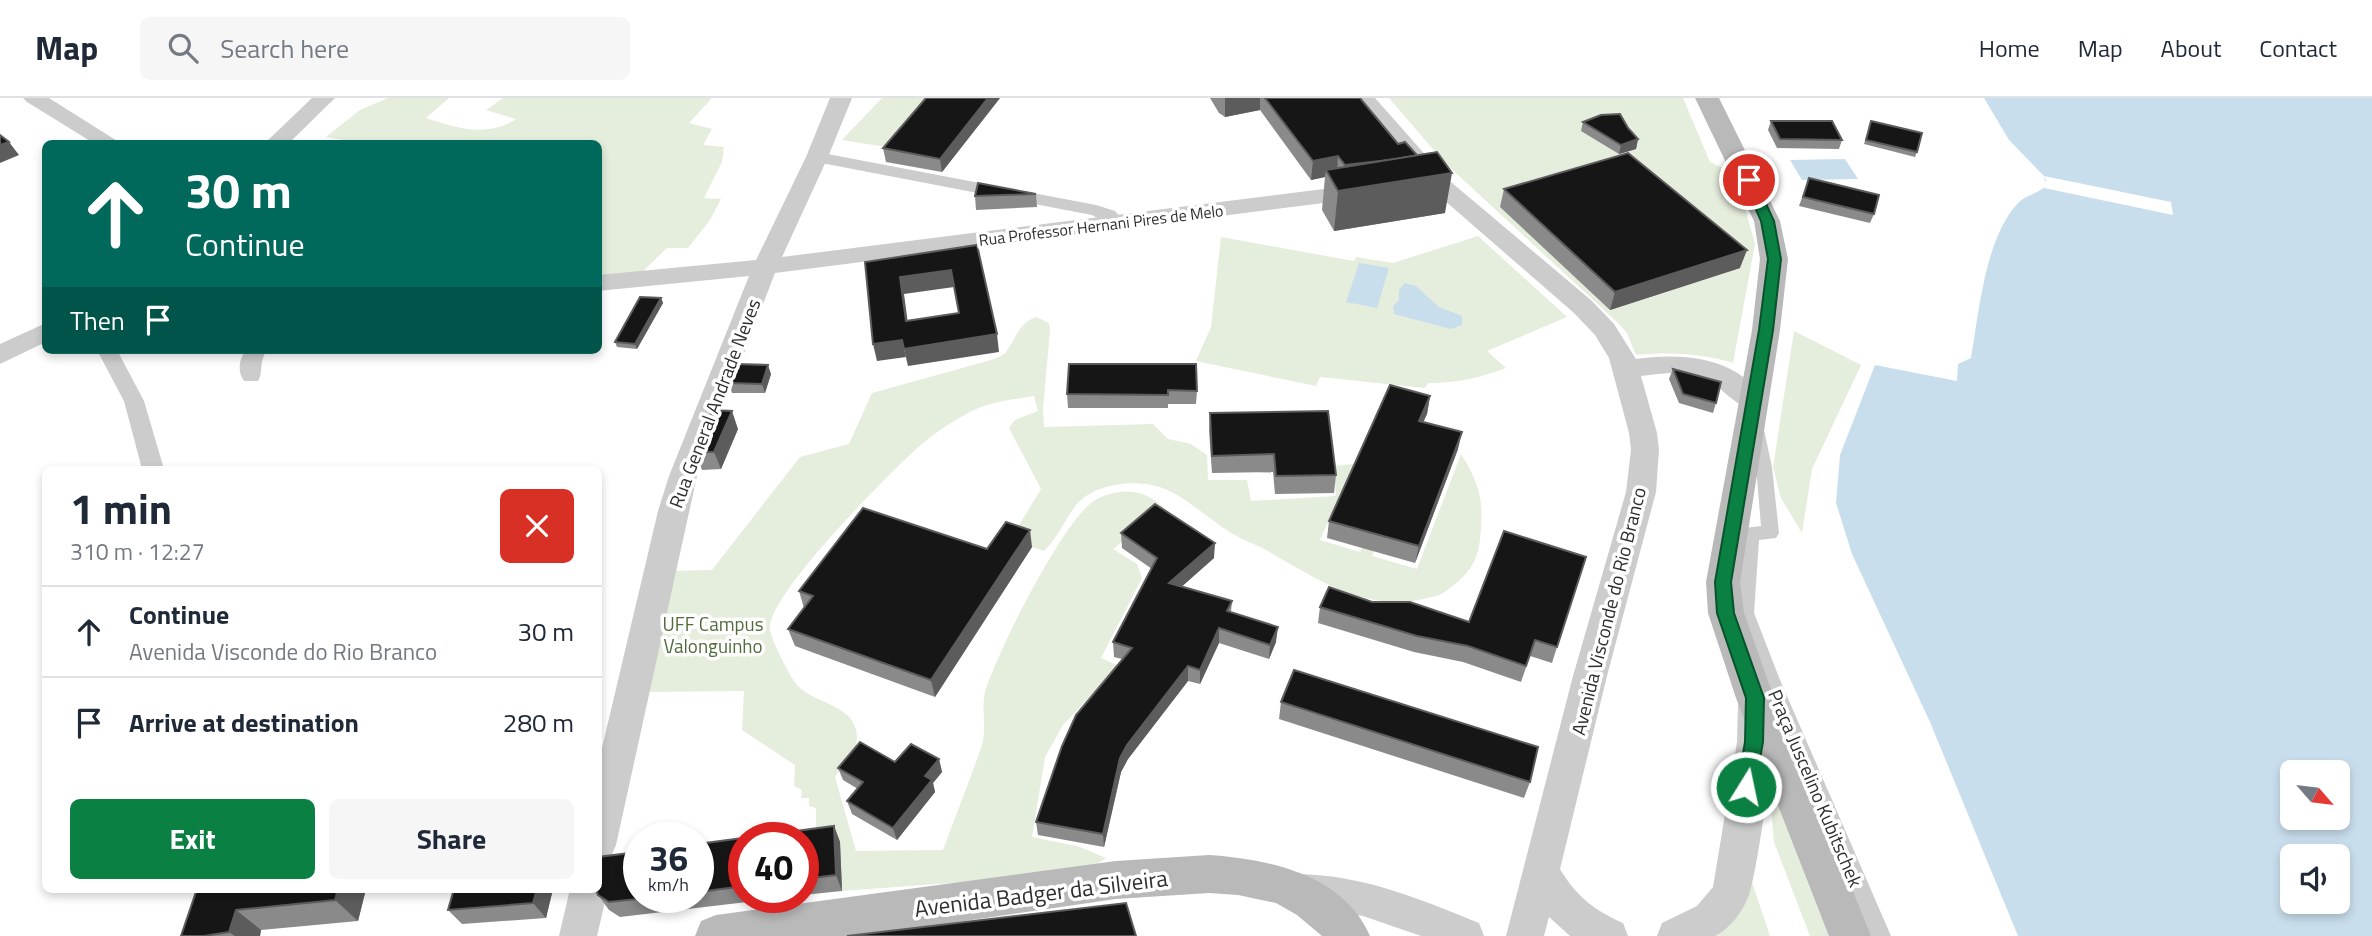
<!DOCTYPE html>
<html lang="en">
<head>
<meta charset="utf-8">
<style>
	:root { --surface:#fff; --page:#f6f6f7; --text:#1f2937; --muted:#747a83; --line:#e0e1e3; --accent:#0b8043 }
	body { margin:0; font-family:"Titillium Web",sans-serif; background:var(--page); color:var(--text); height:100vh; display:flex; flex-direction:column; font-size:26px; white-space:nowrap }
	* { box-sizing:border-box; margin:0 }
	p { font-size:23px; color:var(--muted) }
	.icon { flex:none; width:38px; height:38px; fill:none; stroke:currentColor; stroke-width:2; stroke-linecap:round; stroke-linejoin:round }
	.map { position:relative; flex:1; overflow:hidden }
	.sheet { position:absolute; left:42px; top:368px; width:560px; height:427px; display:flex; flex-direction:column; background:var(--surface); border-radius:10px; box-shadow:0 4px 10px #0003 }
	.sheet>* { flex:none }
	.guide { position:absolute; left:42px; top:42px; width:560px; height:214px; border-radius:10px; box-shadow:0 4px 10px #0003; background:#00695c; color:#fff; overflow:hidden }
	.needle { width:46px; rotate:118deg }
	.tools { position:absolute; left:2280px; top:662px; display:grid; gap:14px }
	.tools a { display:grid; place-items:center; width:70px; height:70px; border-radius:10px; background:var(--surface); box-shadow:0 4px 10px #0003; font-size:35px }
	.speed { position:absolute; left:623px; top:724px; display:flex; gap:14px; font-size:35px; font-weight:700; text-align:center }
	.speed>* { display:grid; place-content:center; width:91px; height:91px; border-radius:50%; background:var(--surface); box-shadow:0 4px 10px #0003; line-height:1 }
	.speed small { font-size:18px; font-weight:400 }
	.speed .limit { border:10px solid #d22; background:#fff; color:#111 }
	.pin { position:absolute; display:grid; place-items:center; width:60px; height:60px; color:#fff; margin:-30px; border:4px solid #fff; border-radius:50%; box-shadow:0 2px 7px #0007 }
	.me { position:absolute; width:77px; margin:-38px; rotate:10deg; stroke-linejoin:round; filter:drop-shadow(0 0 5px #0008) }
	.turn { display:flex; align-items:center; gap:24px; height:147px; padding:0 28px; font-size:32px }
	.turn .icon { width:91px; height:91px; stroke-width:2.5 }
	.turn b { display:block; font-size:49px; line-height:60px }
	.then { display:flex; align-items:center; height:66px; padding:0 28px; background:#0003; gap:14px; font-size:26px }
	.round { display:grid; place-items:center; flex:none; width:74px; height:74px; border-radius:10px; background:var(--page) }
	.overview { display:flex; align-items:center; justify-content:space-between; height:119px; padding:0 28px }
	h1 { font-size:42px; font-weight:700; line-height:52px }
	.primary-button { display:flex; gap:14px; margin-top:auto; padding:14px 28px }
	.primary-button a { flex:1; height:80px; border-radius:10px; background:var(--accent); color:#fff; font-size:28px; font-weight:700; line-height:80px; text-align:center }
	.primary-button a+a { background:var(--page); color:var(--text) }
	ul { padding:0; list-style:none }
	li { display:flex; align-items:center; gap:21px; height:91px; padding:0 28px; border-top:2px solid var(--line) }
	li div { flex:1 }
	li b { display:block; font-size:26px }
	li em { font-style:normal }
	header { display:flex; align-items:center; gap:42px; box-sizing:border-box; height:98px; padding:0 35px; background:var(--surface); border-bottom:2px solid var(--line) }
	header strong { font-size:33px }
	nav { display:flex; gap:38px; margin-inline-start:auto; font-size:24px }
	.search { width:490px; height:63px; background:var(--page); display:flex; align-items:center; gap:18px; box-sizing:border-box; padding:0 24px; border-radius:10px; color:var(--muted); font-size:26px }
	.map>svg:first-child { display:block }
	.green { fill:#e5eddd }
	.water { fill:#c9deed; fill-rule:evenodd }
	.pier { fill:#fff }
	.lines { fill:none; stroke-linecap:round; stroke-linejoin:round }
	.pedestrian { fill:#ccc; fill-rule:evenodd }
	.minor { fill:#ccc; fill-rule:evenodd }
	.tertiary { fill:#ccc; fill-rule:evenodd }
	.secondary { fill:#b9b9b9; fill-rule:evenodd }
	.wall { fill:#8a8a8a }
	.shaded-wall { fill:#5c5c5c }
	.building { fill:#161616; stroke:#5c5c5c; stroke-width:2; fill-rule:evenodd }
	.route { fill:#0b8043; stroke:#07532c; stroke-width:2 }
	.labels { text-anchor:middle; dominant-baseline:central; stroke-width:7; stroke-linejoin:round; paint-order:stroke }
	.far-street-label { font-size:16px; fill:#2f2f2f; stroke:#fff }
	.street-label { font-size:19px; fill:#2f2f2f; stroke:#fff }
	.park-label { font-size:19px; fill:#516c3b; stroke:#fff }
	.near-street-label { font-size:23px; fill:#2f2f2f; stroke:#fff }
</style>
</head>
<body>
<header>
<strong>Map</strong>
<div class="search"><svg class="icon" aria-label="search" viewBox="0 0 24 24"><circle cx="10" cy="10" r="6"/><path d="M15 15l6 6"/></svg>Search here</div>
<nav><a>Home</a><a>Map</a><a>About</a><a>Contact</a></nav>
</header>
<div class="map">
<svg width="2372" height="838" viewBox="0 0 2372 838">
	<rect width="100%" height="100%" fill="#fff"/>
	<g class="green">
		<path d="M388,0H449L426,20C456,30 487,40 516,21L486,12L503,0H712L689,25L712,31L703,47L724,49L722,64L704,100L721,101L710,122L688,150H667L639,177L599,182L598,46H339L343,42L326,39L360,12Z"/>
		<polygon points="882,0 935,0 893,50 842,42"/>
		<path d="M1389,0H1683L1710,64L1725,71L1746,114L1755,146L1733,265C1699,255 1671,254 1636,257L1627,235L1617,224L1444,64Z"/>
		<path d="M1478,138L1567,219L1487,253L1506,270C1480,280 1457,285 1428,285L1425,290L1320,279L1316,288L1196,263L1211,229L1221,139L1354,163L1356,159L1393,165Z"/>
		<path d="M1036,219L1049,225L1050,232L1043,311L1044,329L1153,326L1168,341L1191,346L1207,357L1208,382H1247L1251,403L1336,398L1334,368L1354,366L1320,442L1360,454L1393,379L1403,382L1372,458L1417,471L1461,356C1481,388 1484,404 1480,441C1478,465 1466,479 1447,492C1440,498 1432,499 1423,501C1364,514 1315,480 1266,452C1253,445 1240,441 1228,433C1203,417 1176,389 1146,386C1122,383 1088,389 1074,410C1063,425 1058,439 1044,453L1010,442L1041,391L1009,330L1015,322L1038,313L1034,298C1011,302 988,304 968,315C953,323 936,334 923,345C894,370 767,497 770,531C771,542 791,581 798,588C817,608 864,607 856,648C853,657 841,670 835,679L856,753L943,752C956,717 970,682 982,647C987,630 981,611 985,594C996,557 1065,417 1097,401C1122,388 1147,392 1165,411L1113,451L1137,466L1142,480L1101,560L1119,568L1063,627L1045,659L1032,739L1077,748L1106,760L1084,775L842,793L840,744L816,747V710L809,708V700H801L802,692L794,688L795,667L742,632L744,593L646,594L668,473L712,472L800,359L849,346L872,295L991,262C996,260 1003,258 1006,254C1017,239 1018,226 1036,219Z"/>
		<polygon points="1794,233 1861,267 1812,371 1802,435 1781,400 1773,369"/>
		<polygon points="1770,699 1776,699 1831,838 1810,838 1774,744"/>
		<polygon points="1749,784 1752,784 1770,838 1715,838 1724,832"/>
	</g>
	<g class="water">
		<path d="M1984,0H2372V838H2018L1930,624L1852,456L1836,405L1840,357L1875,267L1957,283L1958,266L1971,260C1979,214 1985,139 2019,104C2027,96 2039,96 2046,87L2044,78L2009,42ZM2292,674H2338V719H2292ZM2292,758H2338V803H2292Z"/>
		<polygon points="1845,61 1858,81 1802,82 1790,62"/>
		<polygon points="1359,165 1389,170 1377,210 1346,204"/>
		<polygon points="1405,185 1416,188 1439,209 1462,218 1462,227 1451,231 1394,216 1393,208 1399,202 1399,192"/>
	</g>
	<polygon class="pier" points="2044,78 2171,104 2173,117 2044,90 2046,82"/>
	<g class="lines">
		<polygon class="pedestrian" points="1756,326 1764,332 1772,369 1779,435 1776,440 1759,442 1754,515 1780,582 1891,838 1869,838 1760,582 1736,515 1742,435 1745,430 1761,428 1756,369 1748,332"/>
		<g class="minor">
			<polygon points="817,54 1096,107 1115,113 1125,125 1116,130 1092,117 811,63 808,59 811,55"/>
			<polygon points="97,252 117,252 144,303 164,371 142,371 124,303"/>
			<path d="M246,252H267C258,266 264,273 258,283H244C237,273 239,261 246,252Z"/>
		</g>
		<g class="tertiary">
			<polygon points="23,0 49,0 122,46 95,46 27,4"/>
			<polygon points="312,0 335,0 288,46 264,46"/>
			<polygon points="830,0 852,0 828,59 782,159 1363,86 1371,88 1375,93 1371,98 1363,100 775,175 697,378 616,747 611,759 598,763 598,667 658,413 669,378 749,178 598,193 598,177 756,162 806,59"/>
			<path d="M1353,0H1375L1445,79L1592,203L1614,226L1636,261C1683,254 1739,259 1767,304L1763,311C1739,317 1724,288 1702,279C1683,272 1660,276 1641,278L1657,335L1659,352L1656,394L1607,578L1560,771C1576,798 1595,813 1623,825L1628,838H1570L1549,819L1544,838H1506L1573,578L1626,394L1631,352L1629,335L1609,260L1595,237L1574,215L1429,89Z"/>
			<polygon points="46,225 46,244 0,266 0,246"/>
			<path d="M1755,592L1767,596C1768,599 1771,602 1772,606C1778,631 1758,770 1749,797C1743,813 1730,831 1715,838H1657L1662,825L1697,808L1713,789L1737,644L1738,606L1743,596Z"/>
			<path d="M1298,776C1363,777 1420,801 1479,825L1484,838H1421L1363,818L1320,812H1298L1285,806L1279,794L1285,782Z"/>
			<polygon points="598,777 602,779 608,791 597,838 559,838 570,791 598,791"/>
		</g>
		<g class="secondary">
			<polygon points="1695,0 1719,0 1780,123 1788,161 1780,232 1740,484 1744,515 1774,600 1871,838 1829,838 1736,600 1708,515 1706,484 1752,232 1760,161 1754,123"/>
			<path d="M1209,757C1269,761 1344,777 1370,838H1322L1297,817L1276,805L1238,797L1209,795L1116,801L862,838H695L701,823L716,817L1116,763Z"/>
		</g>
	</g>
	<g class="wall">
		<polygon points="1000,0 942,74 886,64 883,50"/>
		<polygon points="1210,0 1360,0 1398,46 1415,58 1445,115 1334,133 1322,112 1325,79 1311,82 1260,12 1225,19 1219,15"/>
		<polygon points="1771,23 1842,42 1839,51 1777,50 1768,32"/>
		<polygon points="1871,23 1917,54 1915,59 1864,46"/>
		<polygon points="1583,24 1628,30 1638,41 1636,51 1619,56 1581,33"/>
		<polygon points="1809,80 1874,116 1870,125 1799,108"/>
		<polygon points="978,85 1036,96 1037,109 976,112 975,98"/>
		<polygon points="1504,91 1740,170 1610,212 1500,109"/>
		<polygon points="661,200 663,205 637,251 617,249 615,244"/>
		<polygon points="1069,266 1197,293 1196,306 1168,306 1168,310 1068,310 1067,296"/>
		<polygon points="1673,271 1716,305 1713,315 1679,305 1669,281"/>
		<polygon points="771,276 765,295 732,295 729,285"/>
		<polygon points="1430,298 1427,316 1423,324 1458,351 1415,465 1327,440 1329,423"/>
		<polygon points="1210,315 1336,377 1334,395 1275,396 1273,374 1212,375 1209,333"/>
		<polygon points="738,331 721,371 702,372 695,354"/>
		<polygon points="1504,433 1557,549 1552,565 1530,558 1521,584 1463,564 1414,554 1318,525 1320,509 1372,504 1469,524"/>
		<polygon points="1121,435 1214,460 1182,488 1232,503 1231,514 1276,544 1269,561 1219,545 1200,586 1188,583 1128,661 1121,674 1104,749 1038,737 1036,724 1122,561 1114,559 1113,544 1152,471 1122,450"/>
		<polygon points="1032,449 935,599 795,548 788,531 804,510 799,493 987,451"/>
		<polygon points="1281,604 1530,684 1524,700 1279,621"/>
		<polygon points="939,661 942,674 933,685 935,694 897,742 852,716 847,703 858,691 843,682 838,670"/>
		<polygon points="834,728 840,744 842,793 803,797 803,740 744,740 744,800 782,800 620,819 609,812 598,797 596,791 598,791 600,776 598,774 598,759 639,754 639,800 698,800 698,746"/>
		<polygon points="197,791 366,791 358,823 261,832 260,838 181,838"/>
		<polygon points="454,791 553,791 546,820 462,826 448,812"/>
	</g>
	<g class="shaded-wall">
		<polygon points="988,0 1000,0 942,74 940,61"/>
		<polygon points="1225,0 1260,0 1260,12 1225,19"/>
		<polygon points="1638,41 1636,51 1619,56 1621,47"/>
		<polygon points="9,44 19,57 0,65 0,47"/>
		<polygon points="1338,58 1337,77 1326,72 1325,79 1311,82 1313,63"/>
		<polygon points="1452,75 1445,115 1334,133 1338,93"/>
		<polygon points="1747,152 1740,170 1610,212 1615,194"/>
		<polygon points="951,172 954,189 904,196 910,241 906,223 900,179"/>
		<polygon points="661,200 663,205 637,251 635,246"/>
		<polygon points="997,236 999,254 908,268 904,251"/>
		<polygon points="902,242 906,259 877,263 873,246"/>
		<polygon points="768,267 771,276 765,295 762,286"/>
		<polygon points="1430,298 1427,316 1416,340 1419,323"/>
		<polygon points="732,313 738,331 721,371 714,354"/>
		<polygon points="1462,334 1458,351 1415,465 1419,448"/>
		<polygon points="1030,432 1032,449 935,599 931,582"/>
		<polygon points="1215,445 1214,460 1169,500 1169,485"/>
		<polygon points="1278,529 1276,544 1269,561 1270,547"/>
		<polygon points="1219,530 1219,545 1200,586 1200,572"/>
		<polygon points="1188,568 1188,583 1128,661 1121,674 1104,749 1103,736 1120,660 1127,647"/>
		<polygon points="939,661 942,674 933,685 935,694 897,742 893,730 925,678"/>
		<polygon points="834,728 840,744 842,793 836,777"/>
		<polygon points="338,791 366,791 358,823 335,802"/>
		<polygon points="537,791 553,791 546,820 533,805"/>
		<polygon points="236,812 261,832 260,838 235,838 229,834"/>
	</g>
	<g class="building">
		<polygon points="926,0 988,0 940,61 883,50"/>
		<polygon points="1265,0 1360,0 1398,46 1405,44 1416,56 1415,58 1389,62 1345,67 1338,58 1313,63"/>
		<polygon points="1620,16 1628,30 1638,41 1621,47 1583,24 1601,17"/>
		<polygon points="1771,23 1832,23 1842,42 1780,41"/>
		<polygon points="1871,23 1922,35 1917,54 1866,42"/>
		<polygon points="0,37 9,44 0,47"/>
		<polygon points="1437,54 1452,75 1338,93 1326,72"/>
		<polygon points="1628,55 1747,152 1615,194 1504,91"/>
		<polygon points="1809,80 1879,97 1874,116 1803,99"/>
		<polygon points="978,85 1036,96 975,98"/>
		<path d="M977,147L997,236L904,251L902,242L873,246L865,164ZM951,172L959,215L906,223L900,179Z"/>
		<polygon points="640,199 661,200 635,246 615,244"/>
		<polygon points="736,266 768,267 762,286 729,285"/>
		<polygon points="1069,266 1196,266 1197,293 1168,292 1168,297 1067,296"/>
		<polygon points="1673,271 1721,284 1716,305 1683,296"/>
		<polygon points="1390,287 1430,298 1419,323 1462,334 1419,448 1329,423"/>
		<polygon points="712,312 732,313 714,354 695,354"/>
		<polygon points="1328,313 1336,377 1276,378 1274,356 1212,358 1210,315"/>
		<polygon points="1155,406 1215,445 1169,485 1232,503 1227,513 1278,529 1270,547 1219,530 1200,572 1188,568 1127,647 1120,660 1103,736 1036,724 1062,648 1076,617 1132,550 1113,544 1157,460 1121,435"/>
		<polygon points="863,410 987,451 1006,424 1030,432 931,582 788,531 813,498 799,493"/>
		<polygon points="1504,433 1586,459 1557,549 1535,542 1526,568 1468,548 1417,538 1320,509 1329,489 1372,504 1410,504 1469,524"/>
		<polygon points="1294,572 1538,649 1530,684 1281,604"/>
		<polygon points="860,644 895,664 911,646 939,661 925,678 932,682 893,730 847,703 863,684 838,670"/>
		<polygon points="834,728 836,777 803,781 803,740 744,740 744,788 698,794 698,746"/>
		<polygon points="639,754 639,800 647,800 609,804 598,797 596,791 598,791 600,776 598,774 598,759"/>
		<polygon points="197,791 338,791 335,802 236,812 229,834 204,838 181,838"/>
		<polygon points="454,791 537,791 533,805 448,812"/>
		<polygon points="1126,805 1136,838 847,838"/>
	</g>
	<polygon class="route" points="1749,78 1755,82 1774,123 1781,161 1773,232 1731,484 1734,515 1764,600 1763,644 1755,689 1753,695 1746,698 1739,695 1737,689 1745,644 1746,600 1717,515 1715,484 1759,232 1768,161 1761,123 1743,82"/>
	<g class="labels">
		<g class="far-street-label">
			<text transform="translate(1101 127) rotate(-7)">Rua Professor Hernani Pires de Melo</text>
		</g>
		<g class="street-label">
			<text transform="translate(714 305) rotate(-69)">Rua General Andrade Neves</text>
			<text transform="translate(1608 513) rotate(-76)">Avenida Visconde do Rio Branco</text>
			<text transform="translate(1816 690) rotate(67)">Praça Juscelino Kubitschek</text>
		</g>
		<g class="park-label">
			<text x="713" y="525">UFF Campus<tspan x="713" dy="22">Valonguinho</tspan></text>
		</g>
		<g class="near-street-label">
			<text transform="translate(1041 795) rotate(-7)">Avenida Badger da Silveira</text>
		</g>
	</g>
</svg>
<div class="tools">
<a><svg class="needle" viewBox="-14 -14 28 28"><path d="M0-13l5 13h-10z" fill="#e53935"/><path d="M0 13l5-13h-10z" fill="#747a83"/></svg></a>
<a><svg class="icon" aria-label="sound" viewBox="0 0 24 24"><path d="M4 9h4l5-4v14l-5-4H4zM17 9q2 3 0 6"/></svg></a>
</div>
<div class="speed"><div>36<small>km/h</small></div><div class="limit">40</div></div>
<div class="pin" style="left:1749px;top:82px;background:#d93025"><svg class="icon" aria-label="arrive" viewBox="0 0 24 24"><path d="M6 21V4h12l-3 4 3 4H6"/></svg></div>
<svg class="me" style="left:1746px;top:689px" viewBox="-20 -20 40 40"><circle r="17" fill="#0b8043" stroke="#fff" stroke-width="3"/><path d="M0-11L8 9 0 5-8 9z" fill="#fff"/></svg>
<div class="guide">
<div class="turn"><svg class="icon" aria-label="ahead" viewBox="0 0 24 24"><path d="M12 20V5M6 11l6-6 6 6"/></svg><div><b>30 m</b>Continue</div></div>
<div class="then">Then<svg class="icon" aria-label="arrive" viewBox="0 0 24 24"><path d="M6 21V4h12l-3 4 3 4H6"/></svg></div>
</div>
<section class="sheet">
<div class="overview"><div><h1>1 min</h1><p>310 m · 12:27</p></div><a class="round" style="background:#d93025;color:#fff"><svg class="icon" aria-label="close" viewBox="0 0 24 24"><path d="M6 6l12 12M18 6L6 18"/></svg></a></div>
<ul>
<li><svg class="icon" aria-label="ahead" viewBox="0 0 24 24"><path d="M12 20V5M6 11l6-6 6 6"/></svg><div><b>Continue</b><p>Avenida Visconde do Rio Branco</p></div><em>30 m</em></li>
<li><svg class="icon" aria-label="arrive" viewBox="0 0 24 24"><path d="M6 21V4h12l-3 4 3 4H6"/></svg><div><b>Arrive at destination</b></div><em>280 m</em></li>
</ul>
<div class="primary-button"><a>Exit</a><a>Share</a></div>
</section>
</div>
</body>
</html>
